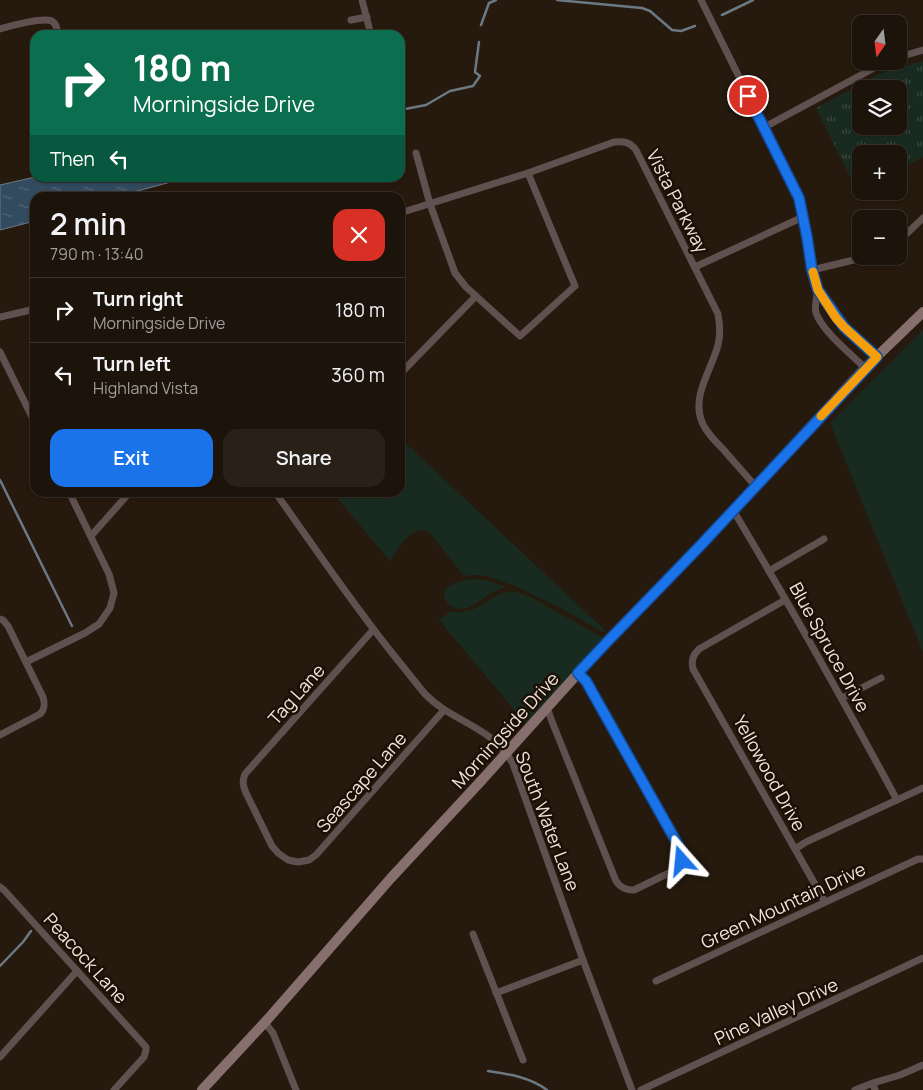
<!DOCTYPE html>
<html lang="en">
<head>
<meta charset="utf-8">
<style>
	:root { --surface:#1c130a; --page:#292018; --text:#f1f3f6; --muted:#a09e9c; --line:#3a322b; --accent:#1a73e8 }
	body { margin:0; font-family:Manrope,sans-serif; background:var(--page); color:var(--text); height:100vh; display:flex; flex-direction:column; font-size:19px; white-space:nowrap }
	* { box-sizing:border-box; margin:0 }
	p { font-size:16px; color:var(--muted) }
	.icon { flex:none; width:28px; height:28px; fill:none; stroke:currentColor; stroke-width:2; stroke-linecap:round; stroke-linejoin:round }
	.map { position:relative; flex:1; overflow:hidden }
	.panel { position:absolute; left:30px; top:192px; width:375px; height:305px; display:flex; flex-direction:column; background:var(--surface); border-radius:15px; box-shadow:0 1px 4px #0004,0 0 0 1px var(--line) }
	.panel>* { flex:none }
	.guide { position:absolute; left:30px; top:30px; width:375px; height:152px; border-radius:15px; box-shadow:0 1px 4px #0004,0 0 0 1px var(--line); background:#0b6e4f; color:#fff; overflow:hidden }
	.needle { width:32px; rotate:194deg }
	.fabs { position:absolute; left:852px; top:15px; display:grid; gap:10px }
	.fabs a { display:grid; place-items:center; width:55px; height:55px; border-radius:10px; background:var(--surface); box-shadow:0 1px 4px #0004,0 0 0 1px var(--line); font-size:25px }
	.pin { position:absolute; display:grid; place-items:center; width:42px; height:42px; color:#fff; margin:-21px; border:2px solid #fff; border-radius:50%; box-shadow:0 1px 5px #0007 }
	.me { position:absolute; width:55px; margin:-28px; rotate:342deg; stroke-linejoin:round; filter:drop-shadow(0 0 4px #0008) }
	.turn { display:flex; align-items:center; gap:18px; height:105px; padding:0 20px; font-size:22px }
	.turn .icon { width:65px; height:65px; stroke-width:2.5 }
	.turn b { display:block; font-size:35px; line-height:42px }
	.then { display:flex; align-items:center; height:48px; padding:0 20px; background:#0003; gap:10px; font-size:19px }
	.round { display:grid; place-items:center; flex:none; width:52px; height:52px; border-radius:15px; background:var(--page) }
	.head { display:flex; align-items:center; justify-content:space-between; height:85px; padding:0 20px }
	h1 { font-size:30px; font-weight:600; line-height:38px }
	.cta { display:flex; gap:10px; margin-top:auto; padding:10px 20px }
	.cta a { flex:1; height:58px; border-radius:15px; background:var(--accent); color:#fff; font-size:20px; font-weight:600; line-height:58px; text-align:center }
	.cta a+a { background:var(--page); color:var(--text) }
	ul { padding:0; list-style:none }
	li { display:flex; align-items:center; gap:15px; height:65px; padding:0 20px; border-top:1px solid var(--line) }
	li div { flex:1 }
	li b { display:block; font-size:19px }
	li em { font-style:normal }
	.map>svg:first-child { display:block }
	.grass { fill:#192b20 }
	.park { fill:url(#park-tufts); fill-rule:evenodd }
	.water { fill:url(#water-ripples); stroke:#6b7985 }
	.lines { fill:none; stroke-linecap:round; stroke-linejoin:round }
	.stream { stroke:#6b7985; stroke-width:2.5 }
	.street { stroke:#605150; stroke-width:7 }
	.secondary { stroke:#876f6e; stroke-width:10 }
	.route-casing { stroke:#114b97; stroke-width:12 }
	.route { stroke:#1a73e8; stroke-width:9 }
	.slow { stroke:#f59e0b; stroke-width:9 }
	.labels { text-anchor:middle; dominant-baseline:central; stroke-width:5; stroke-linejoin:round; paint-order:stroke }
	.street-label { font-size:18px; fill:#efe5de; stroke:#1c1005 }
</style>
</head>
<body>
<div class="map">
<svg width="923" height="1090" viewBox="0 0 923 1090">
	<defs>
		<pattern id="park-tufts" width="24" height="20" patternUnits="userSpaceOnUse" patternTransform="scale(1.25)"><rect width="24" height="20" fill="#192b20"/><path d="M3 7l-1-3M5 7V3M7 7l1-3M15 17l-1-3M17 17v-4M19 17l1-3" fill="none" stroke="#3b4a40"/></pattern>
		<pattern id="water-ripples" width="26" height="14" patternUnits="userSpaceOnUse" patternTransform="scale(1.25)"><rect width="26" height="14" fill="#334b5f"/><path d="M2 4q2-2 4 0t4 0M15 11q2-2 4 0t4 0" fill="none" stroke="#516576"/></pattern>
	</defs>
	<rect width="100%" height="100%" fill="#26190d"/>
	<g class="grass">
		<polygon points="923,330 923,652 830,423"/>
		<path d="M400,438L606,631L602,632L564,610L517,587L487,576L475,575L464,576L429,532C410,524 399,549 390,561L333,493L400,492Z"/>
		<path d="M472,579C485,579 495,583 506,587C501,589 496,590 491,593C481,599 473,609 461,609C451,609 438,597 447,588C454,582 464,580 472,579Z"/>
		<path d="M505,592H517L534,599L603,638L526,724L439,620L451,611C473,617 485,599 505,592Z"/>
	</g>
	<path class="park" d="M923,61V157L899,169V154H861V191H864L859,195L816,108L884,72ZM861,89H899V126H861Z"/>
	<polygon class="water" points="35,177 35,178 186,178 115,197 35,198 35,221 0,230 0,185"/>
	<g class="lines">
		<g class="stream">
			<polyline points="557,0 642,8 650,11 672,30 681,31 695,26"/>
			<polyline points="722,15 753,0"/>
			<polyline points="481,25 489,3 496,0"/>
			<polyline points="400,110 426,105 450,91 473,86 480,76 475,72 479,42"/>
			<polyline points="0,480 72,626"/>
			<polyline points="0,966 23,942 31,931"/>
			<path d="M488,1071C508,1074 530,1077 547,1090"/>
		</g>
		<g class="street">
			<polyline points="362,0 371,35"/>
			<polyline points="701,0 799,198 807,237 812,270 818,290 844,327 877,357"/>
			<polyline points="351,20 367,17"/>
			<path d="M0,29C10,26 43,17 52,21C57,24 57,30 58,35"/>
			<polyline points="899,57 923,50"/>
			<polyline points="763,128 887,61"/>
			<polyline points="416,153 430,204 455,273 466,287 520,336 575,286 528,173"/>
			<path d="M400,213L528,173L614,142C624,141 630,142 636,150L718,314C720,325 721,334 718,345C712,369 691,396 702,422C706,432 715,441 723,449C734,462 745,474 756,487"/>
			<polyline points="899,241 923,218"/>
			<polyline points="695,267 803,217"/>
			<polyline points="812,270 870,256"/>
			<path d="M818,290C817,296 814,307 816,313C823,332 851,354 865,368"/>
			<polyline points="0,317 35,309"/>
			<polyline points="0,352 35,423"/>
			<polyline points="400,374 476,296"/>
			<path d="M275,492C315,548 353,605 396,658C406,670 415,682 425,694C452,722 494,727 513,764L583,960L632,1090"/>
			<path d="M733,510C790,605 844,702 897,800"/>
			<polyline points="91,536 130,492"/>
			<polyline points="769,571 824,539"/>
			<path d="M785,600L699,649C693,655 691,660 693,669L825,902"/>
			<path d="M0,619L3,620L8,626L43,697C45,704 45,709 40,714L0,735"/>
			<path d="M373,630L245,774C242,781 243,786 246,793L272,846L278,853L288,860L298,862L309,860L316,855L444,710"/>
			<polyline points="26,662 85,633 99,624 110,608 114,593 109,574 69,492"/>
			<polyline points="842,698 881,678"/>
			<path d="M545,710L549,713L551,719L616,881C621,888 626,890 634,890L675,870L682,861L681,850L586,681L578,673"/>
			<polyline points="795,849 806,842 923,788"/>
			<polyline points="0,887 4,890 146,1047 146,1050 144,1057 114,1090"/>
			<polyline points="473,934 523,1060"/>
			<polyline points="656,981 918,859 923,859"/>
			<polyline points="496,993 583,960"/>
			<polyline points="265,1023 273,1033 296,1090"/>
			<polyline points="0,1057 77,971"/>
			<polyline points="873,1083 875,1090"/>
			<polyline points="641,1090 923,958"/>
			<polyline points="855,1090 873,1083 900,1075 923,1065"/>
		</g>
		<polyline class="secondary" points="202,1090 267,1020 391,878 481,781 609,639 700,546 865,368 923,312"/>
	</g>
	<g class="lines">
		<defs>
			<polyline id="route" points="682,861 681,850 586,681 578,673 609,640 700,546 877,357 844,327 818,290 812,270 807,237 799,198 748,96"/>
		</defs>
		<use href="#route" class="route-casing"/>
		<use href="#route" class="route"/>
		<polyline class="slow" points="813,272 818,290 836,318 844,327 877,357 821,416"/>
	</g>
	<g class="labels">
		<g class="street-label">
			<text transform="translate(678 201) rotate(63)">Vista Parkway</text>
			<text transform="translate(830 647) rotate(61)">Blue Spruce Drive</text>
			<text transform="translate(296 694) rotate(-48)">Tag Lane</text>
			<text transform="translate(505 730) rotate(-48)">Morningside Drive</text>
			<text transform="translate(770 773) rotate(61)">Yellowood Drive</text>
			<text transform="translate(361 782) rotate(-49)">Seascape Lane</text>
			<text transform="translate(548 821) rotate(69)">South Water Lane</text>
			<text transform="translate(783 905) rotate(-25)">Green Mountain Drive</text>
			<text transform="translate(86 958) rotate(48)">Peacock Lane</text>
			<text transform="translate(776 1011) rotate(-25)">Pine Valley Drive</text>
		</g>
	</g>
</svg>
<div class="fabs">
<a><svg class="needle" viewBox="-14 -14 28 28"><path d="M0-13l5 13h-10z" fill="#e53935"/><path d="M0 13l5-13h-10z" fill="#a09e9c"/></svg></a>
<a><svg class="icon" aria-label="layers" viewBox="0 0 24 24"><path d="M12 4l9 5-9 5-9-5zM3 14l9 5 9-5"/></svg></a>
<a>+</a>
<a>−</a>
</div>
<div class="pin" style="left:748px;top:96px;background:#d93025"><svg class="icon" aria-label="arrive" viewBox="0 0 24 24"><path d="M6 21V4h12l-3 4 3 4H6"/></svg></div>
<svg class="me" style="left:682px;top:861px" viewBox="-20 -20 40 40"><path d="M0-17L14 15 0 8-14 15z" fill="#1a73e8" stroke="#fff" stroke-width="4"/></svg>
<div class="guide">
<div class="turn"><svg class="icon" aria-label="right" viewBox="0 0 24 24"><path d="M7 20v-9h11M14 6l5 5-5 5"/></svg><div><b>180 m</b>Morningside Drive</div></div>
<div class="then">Then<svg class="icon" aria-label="left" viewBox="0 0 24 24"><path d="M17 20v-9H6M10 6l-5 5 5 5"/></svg></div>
</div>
<section class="panel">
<div class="head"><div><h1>2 min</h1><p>790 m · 13:40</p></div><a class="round" style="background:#d93025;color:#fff"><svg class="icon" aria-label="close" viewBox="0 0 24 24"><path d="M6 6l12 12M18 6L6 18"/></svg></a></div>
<ul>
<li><svg class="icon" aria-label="right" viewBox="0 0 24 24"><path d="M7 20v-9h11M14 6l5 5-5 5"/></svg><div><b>Turn right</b><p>Morningside Drive</p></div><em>180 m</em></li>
<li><svg class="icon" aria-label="left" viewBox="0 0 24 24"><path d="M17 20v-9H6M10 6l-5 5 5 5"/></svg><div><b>Turn left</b><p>Highland Vista</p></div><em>360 m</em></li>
</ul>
<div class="cta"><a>Exit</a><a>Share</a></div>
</section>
</div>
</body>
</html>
